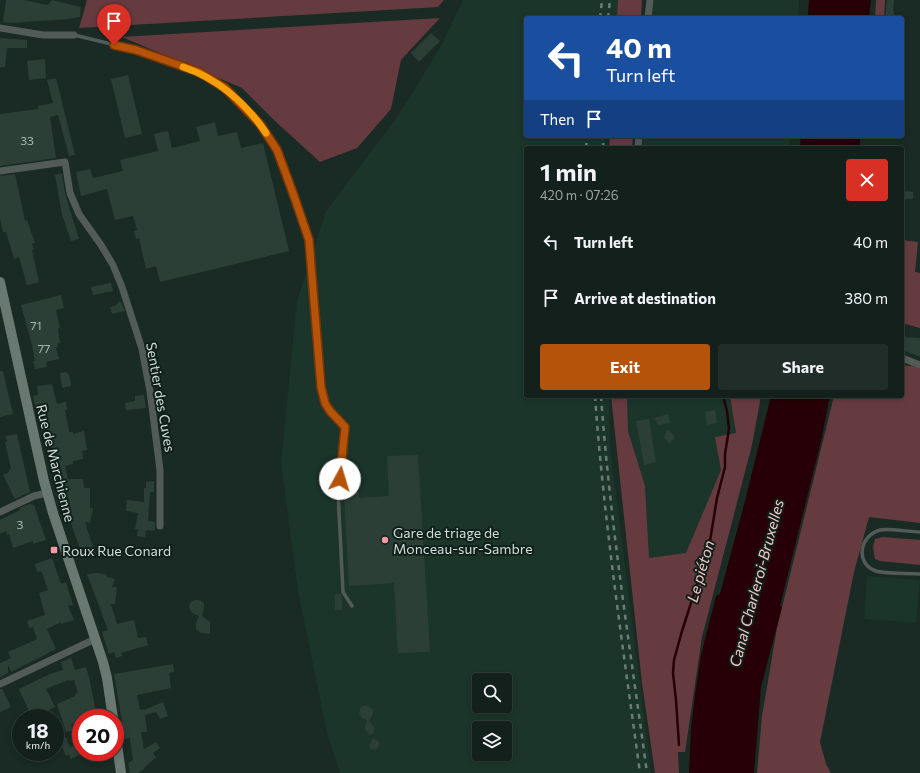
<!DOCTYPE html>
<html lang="en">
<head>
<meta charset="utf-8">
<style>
	:root { --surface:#13201b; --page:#202d28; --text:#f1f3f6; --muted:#9da3a3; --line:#323e3a; --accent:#b45309 }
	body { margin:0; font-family:Commissioner,sans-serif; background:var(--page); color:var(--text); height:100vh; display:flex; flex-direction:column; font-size:15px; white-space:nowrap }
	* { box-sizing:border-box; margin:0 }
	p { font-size:13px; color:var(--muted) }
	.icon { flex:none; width:22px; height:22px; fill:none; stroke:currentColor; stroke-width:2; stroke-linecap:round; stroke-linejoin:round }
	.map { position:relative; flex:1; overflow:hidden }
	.sheet { position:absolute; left:524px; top:146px; width:380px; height:252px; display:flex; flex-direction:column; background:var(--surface); border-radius:4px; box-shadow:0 2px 6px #0003,0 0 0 1px var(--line) }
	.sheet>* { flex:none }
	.guide { position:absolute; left:524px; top:16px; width:380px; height:122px; border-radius:4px; box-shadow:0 2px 6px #0003,0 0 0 1px var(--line); background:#1a4fa0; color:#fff; overflow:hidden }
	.buttons { position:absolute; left:472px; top:673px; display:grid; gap:8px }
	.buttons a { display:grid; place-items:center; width:40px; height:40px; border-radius:4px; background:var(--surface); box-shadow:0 2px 6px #0003,0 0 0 1px var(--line); font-size:20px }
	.speed { position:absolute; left:12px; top:709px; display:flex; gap:8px; font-size:20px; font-weight:700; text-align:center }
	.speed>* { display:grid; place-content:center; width:52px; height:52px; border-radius:50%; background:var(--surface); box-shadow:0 2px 6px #0003,0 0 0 1px var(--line); line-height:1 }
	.speed small { font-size:10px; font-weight:400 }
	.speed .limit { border:6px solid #d22; background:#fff; color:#111 }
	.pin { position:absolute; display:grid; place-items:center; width:34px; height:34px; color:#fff; margin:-41px -17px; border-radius:50% 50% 50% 0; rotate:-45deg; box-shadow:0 0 4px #0007 }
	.pin .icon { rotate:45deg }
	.me { position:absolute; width:44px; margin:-22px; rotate:6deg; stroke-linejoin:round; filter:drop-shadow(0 0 3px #0008) }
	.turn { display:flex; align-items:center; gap:14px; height:84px; padding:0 16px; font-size:18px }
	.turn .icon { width:52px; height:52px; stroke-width:2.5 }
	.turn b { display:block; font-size:28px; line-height:34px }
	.then { display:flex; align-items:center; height:38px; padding:0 16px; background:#0003; gap:8px; font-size:15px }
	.round { display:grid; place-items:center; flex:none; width:42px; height:42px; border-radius:4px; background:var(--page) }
	.head { display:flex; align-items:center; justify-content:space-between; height:68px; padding:0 16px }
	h1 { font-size:24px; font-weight:700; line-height:30px }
	.action { display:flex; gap:8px; margin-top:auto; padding:8px 16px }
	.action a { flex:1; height:46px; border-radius:4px; background:var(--accent); color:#fff; font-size:16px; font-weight:700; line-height:46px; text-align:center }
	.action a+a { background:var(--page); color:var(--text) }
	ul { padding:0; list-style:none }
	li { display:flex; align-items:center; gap:12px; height:56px; padding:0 16px }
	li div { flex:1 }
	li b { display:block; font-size:15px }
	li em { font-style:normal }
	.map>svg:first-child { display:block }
	.built { fill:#1b352b; fill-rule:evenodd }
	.green { fill:#663b40 }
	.water { fill:#260006 }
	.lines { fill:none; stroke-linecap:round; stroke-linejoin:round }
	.stream { stroke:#260006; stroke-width:2.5 }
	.building { fill:#2c3f37 }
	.service { stroke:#525b57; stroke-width:3.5 }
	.minor { stroke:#525b57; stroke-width:7 }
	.secondary { stroke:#6a7872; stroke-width:10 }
	.rail { stroke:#6d7c76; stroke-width:2.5; stroke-dasharray:5 5; stroke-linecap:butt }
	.route-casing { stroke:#753606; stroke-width:10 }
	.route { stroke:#b45309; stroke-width:7 }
	.slow { stroke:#f59e0b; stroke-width:7 }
	.poi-dot { fill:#f49aa4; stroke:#10211b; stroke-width:1.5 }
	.labels { text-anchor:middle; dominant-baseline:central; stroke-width:4; stroke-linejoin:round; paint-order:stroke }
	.number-label { font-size:12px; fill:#a8b5b0 }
	.street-label { font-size:14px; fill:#d1dcd8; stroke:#10211b }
	.poi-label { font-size:14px; fill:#d1dcd8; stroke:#10211b; text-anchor:start }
	.water-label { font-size:15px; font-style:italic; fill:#f8c3c7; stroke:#10211b }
</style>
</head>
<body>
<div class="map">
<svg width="920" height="773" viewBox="0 0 920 773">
	<rect width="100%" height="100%" fill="#192b24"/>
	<g class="built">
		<path d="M463,0H619L617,18H526V136H605L604,148H526V396H609L610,447L651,773H340L327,733L298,591L281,463L297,301L326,211L398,116L442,44ZM479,680H505V706H479ZM479,728H505V754H479Z"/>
		<polygon points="653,0 799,0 798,18 652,18"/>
		<polygon points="644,136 790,136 789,148 643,148"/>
		<polygon points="627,396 730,396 736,433 715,437 721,470 686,553 648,558 645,486 628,430"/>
		<polygon points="867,576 920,580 916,623 864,619"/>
	</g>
	<g class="green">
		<polygon points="87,0 444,0 438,7 79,28"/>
		<polygon points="618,0 642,0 641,18 617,18"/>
		<polygon points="876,0 885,0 884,18 875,18"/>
		<polygon points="440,18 401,60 391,109 357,148 320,162 276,122 242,88 122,37"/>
		<polygon points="610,136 633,136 632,148 609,148"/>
		<polygon points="902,240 918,242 915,272 920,273 920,328 902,323"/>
		<polygon points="902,365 920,367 920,523 869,517 854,572 820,742 826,764 831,773 757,773 762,716 777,628 834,396 902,396"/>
		<polygon points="611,396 627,396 628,431 645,486 649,558 686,553 721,470 715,437 736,433 730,396 761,396 752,445 702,637 685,752 678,752 679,773 655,773 642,683"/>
		<polygon points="883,537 920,540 920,565 880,561 875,559 873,547 875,539"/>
	</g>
	<g class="water">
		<polygon points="809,0 871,0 869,18 808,18"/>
		<polygon points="801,136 860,136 860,148 800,148"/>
		<polygon points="771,396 830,396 821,441 780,606 782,607 761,687 754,773 689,773 691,728 695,695 701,655 716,596 720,594 745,501"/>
	</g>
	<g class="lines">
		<polyline class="stream" points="679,745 676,700 673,673 674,660 682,631 709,547 717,498 725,467 725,454 729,429 727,411 723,396"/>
	</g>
	<g class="building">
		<polygon points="6,0 23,0 48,5 52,0 81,7 80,17 69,19 11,23 3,22"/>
		<polygon points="887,0 894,0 893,9 895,18 885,18"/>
		<polygon points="431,33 440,41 419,62 411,53"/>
		<polygon points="0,38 27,40 27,48 7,48 5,67 0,67"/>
		<polygon points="45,59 46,78 29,80 27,61"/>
		<polygon points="128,75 142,134 125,138 111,79"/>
		<polygon points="56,78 75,155 69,156 58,115 50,117 56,158 0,166 0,114 38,109 38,106 53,103 47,80"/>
		<polygon points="215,122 218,136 237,132 241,148 263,143 289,251 160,282 156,266 146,269 139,238 136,239 134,231 137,230 133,216 115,220 107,189 81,196 76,172 90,169 93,178 123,171 120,160 158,151 154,134 168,131 172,148 200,141 196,127"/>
		<polygon points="62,173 65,194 79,239 71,241 62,215 55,175"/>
		<polygon points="15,174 25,221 27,220 35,243 32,243 34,250 32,250 39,282 27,285 19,257 14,259 6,232 3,232 0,219 0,176"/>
		<polygon points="902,191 913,192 913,199 902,199"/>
		<polygon points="111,283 113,291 93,295 91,287"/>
		<polygon points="61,295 64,308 56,310 60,328 58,329 60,343 57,344 58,347 56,348 59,359 46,362 47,367 35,369 33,361 35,361 32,345 21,305"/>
		<polygon points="119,302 121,302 125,311 112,314 110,307 115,306"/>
		<polygon points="902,337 920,338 920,357 902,350"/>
		<polygon points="0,371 3,371 13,414 0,417"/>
		<polygon points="67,372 70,378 71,386 62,388 60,373"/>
		<polygon points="52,384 57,404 66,402 67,410 65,410 69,432 73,432 73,434 84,431 87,450 82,451 83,459 73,461 73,464 65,466 68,479 83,479 84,488 90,488 90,508 93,508 90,523 85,522 95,553 83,557 67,512 62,513 55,492 60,492 51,449 41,406 35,407 33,396 38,395 37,386"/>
		<polygon points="144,395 146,408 126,410 125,403 135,401 135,396"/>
		<polygon points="715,410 717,423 707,425 705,412"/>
		<polygon points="668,414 670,423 658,425 654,418"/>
		<polygon points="649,419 656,462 644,465 636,421"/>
		<polygon points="667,429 674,435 674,439 670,444 664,438"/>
		<polygon points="17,434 30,492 15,499 3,475 9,472 9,470 11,469 5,442 7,442 6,436"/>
		<polygon points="418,455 430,652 398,653 394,583 349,586 344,493 359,492 359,498 389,496 387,456"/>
		<polygon points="154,481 154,492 150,492 148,521 155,522 155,531 146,530 145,537 137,536 138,529 135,529 138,513 126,511 127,500 144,502 144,488 146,488 146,482"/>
		<polygon points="30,504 34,505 46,540 33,544 33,541 13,548 9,534 7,535 6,531 0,534 0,520 20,510 19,508"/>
		<polygon points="52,558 61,584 66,582 73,605 68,606 74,620 61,624 61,622 47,629 56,649 13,671 11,672 8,665 8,673 0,677 0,663 11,658 8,652 37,639 33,627 29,628 27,621 45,615 39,593 48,590 43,575 41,571 37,572 35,564"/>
		<polygon points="96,573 106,574 107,577 115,579 112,587 117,587 115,604 111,604 117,624 134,620 138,638 146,637 148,645 121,653 122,656 116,658 114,652 109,654 102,632 108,630 87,574"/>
		<polygon points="335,594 340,594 342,596 342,610 335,610"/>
		<polygon points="194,600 199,600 204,603 204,609 202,616 210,622 210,634 201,633 196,629 196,623 199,616 192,613 189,608 190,603"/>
		<polygon points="71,658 75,670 86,667 90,681 96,713 92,714 93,718 81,718 81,721 71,724 73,730 66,732 57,704 75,696 75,694 78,693 74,680 69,681 68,680 46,689 55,707 32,718 19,689 50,674 63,670 61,662"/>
		<polygon points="173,664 174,672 169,673 171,688 137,695 140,710 143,709 144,710 163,702 168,716 160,719 156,712 145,715 147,732 141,732 144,749 156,742 160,748 153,753 156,757 146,766 144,769 138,773 130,773 128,763 133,760 130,738 125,739 114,674"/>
		<polygon points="0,689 2,689 11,707 0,712"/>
		<polygon points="363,706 368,706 373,710 373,714 369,721 375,728 372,735 368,733 365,729 367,720 362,718 359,714 360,709"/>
		<polygon points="66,737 70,747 81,742 81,754 71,759 69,754 66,756 59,740"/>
		<polygon points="373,738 378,741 379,744 378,748 375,750 371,749 369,745"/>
	</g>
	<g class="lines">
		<g class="service">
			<polyline points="74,35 136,50 199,72 225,87 260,124 277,150 294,196 309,240 321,387 325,403 330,411 345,427 338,492 343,592 352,606"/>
			<path d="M920,532C911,532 887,528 880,530C859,536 855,564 876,571C886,574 909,573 920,574"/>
		</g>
		<g class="minor">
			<polyline points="648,18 650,0"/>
			<polyline points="0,28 43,35 74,35"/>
			<polyline points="638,148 639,136"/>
			<polyline points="0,171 65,162 70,193 79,214 101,245 113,265 122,287 142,349 150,391 160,470 160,526"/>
			<polyline points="902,358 920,365"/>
			<polyline points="0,512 34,496 47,493"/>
			<polyline points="0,684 95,639"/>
		</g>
		<g class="secondary">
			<polyline points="0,282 44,481 53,513 103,662 107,678 113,718"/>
			<polyline points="115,731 121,773"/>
		</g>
		<g class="rail">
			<polyline points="600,18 602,0"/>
			<polyline points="608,18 610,0"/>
			<polyline points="586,148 587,136"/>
			<polyline points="603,148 604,136"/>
			<path d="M595,396C604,522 623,648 640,773"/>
			<path d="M601,396C610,522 630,648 647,773"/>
		</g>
	</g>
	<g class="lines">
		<defs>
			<polyline id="route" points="114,45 136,50 199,72 225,88 260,124 277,150 294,196 309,240 321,387 325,403 330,411 345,427 340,479"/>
		</defs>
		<use href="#route" class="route-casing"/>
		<use href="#route" class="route"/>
		<path class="slow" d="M183,67C217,78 246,103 266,133"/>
	</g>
	<g class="poi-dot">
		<circle cx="385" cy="540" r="4"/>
		<rect x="50" y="546" width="8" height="8" rx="2"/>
	</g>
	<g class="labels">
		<g class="number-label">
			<text x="27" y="140">33</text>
			<text x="36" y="325">71</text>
			<text x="44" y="348">77</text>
			<text x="20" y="524">3</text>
		</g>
		<g class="street-label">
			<text transform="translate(161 397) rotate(80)">Sentier des Cuves</text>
			<text transform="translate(56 463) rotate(76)">Rue de Marchienne</text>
		</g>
		<g class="poi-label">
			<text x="393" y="532">Gare de triage de<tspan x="393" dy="16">Monceau-sur-Sambre</tspan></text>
			<text x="62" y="550">Roux Rue Conard</text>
		</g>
		<g class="water-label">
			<text transform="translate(700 571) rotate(-74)">Le piéton</text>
			<text transform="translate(756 583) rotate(-75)">Canal Charleroi-Bruxelles</text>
		</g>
	</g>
</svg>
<div class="buttons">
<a><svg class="icon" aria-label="search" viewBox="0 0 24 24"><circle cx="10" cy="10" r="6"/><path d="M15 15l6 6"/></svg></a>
<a><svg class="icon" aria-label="layers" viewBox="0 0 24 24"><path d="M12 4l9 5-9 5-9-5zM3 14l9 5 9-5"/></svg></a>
</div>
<div class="speed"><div>18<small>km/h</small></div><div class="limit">20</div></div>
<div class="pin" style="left:114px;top:45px;background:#d93025"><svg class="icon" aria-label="arrive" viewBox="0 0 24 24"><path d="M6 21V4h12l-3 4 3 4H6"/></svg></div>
<svg class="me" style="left:340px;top:479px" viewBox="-20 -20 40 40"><circle r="19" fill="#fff"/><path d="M0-13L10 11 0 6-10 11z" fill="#b45309"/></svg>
<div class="guide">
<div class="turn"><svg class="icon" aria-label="left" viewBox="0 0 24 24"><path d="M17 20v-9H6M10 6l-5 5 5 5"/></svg><div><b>40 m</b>Turn left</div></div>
<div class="then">Then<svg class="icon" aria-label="arrive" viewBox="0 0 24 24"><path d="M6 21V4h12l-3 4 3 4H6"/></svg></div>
</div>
<section class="sheet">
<div class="head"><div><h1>1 min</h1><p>420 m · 07:26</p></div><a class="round" style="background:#d93025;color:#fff"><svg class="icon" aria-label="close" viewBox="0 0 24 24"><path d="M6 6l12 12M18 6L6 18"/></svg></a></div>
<ul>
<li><svg class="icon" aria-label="left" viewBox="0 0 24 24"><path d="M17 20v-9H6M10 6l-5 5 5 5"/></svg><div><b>Turn left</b></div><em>40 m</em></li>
<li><svg class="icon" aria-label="arrive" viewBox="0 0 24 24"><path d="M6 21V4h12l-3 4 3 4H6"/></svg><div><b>Arrive at destination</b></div><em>380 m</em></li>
</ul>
<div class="action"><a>Exit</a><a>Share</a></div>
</section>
</div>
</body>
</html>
